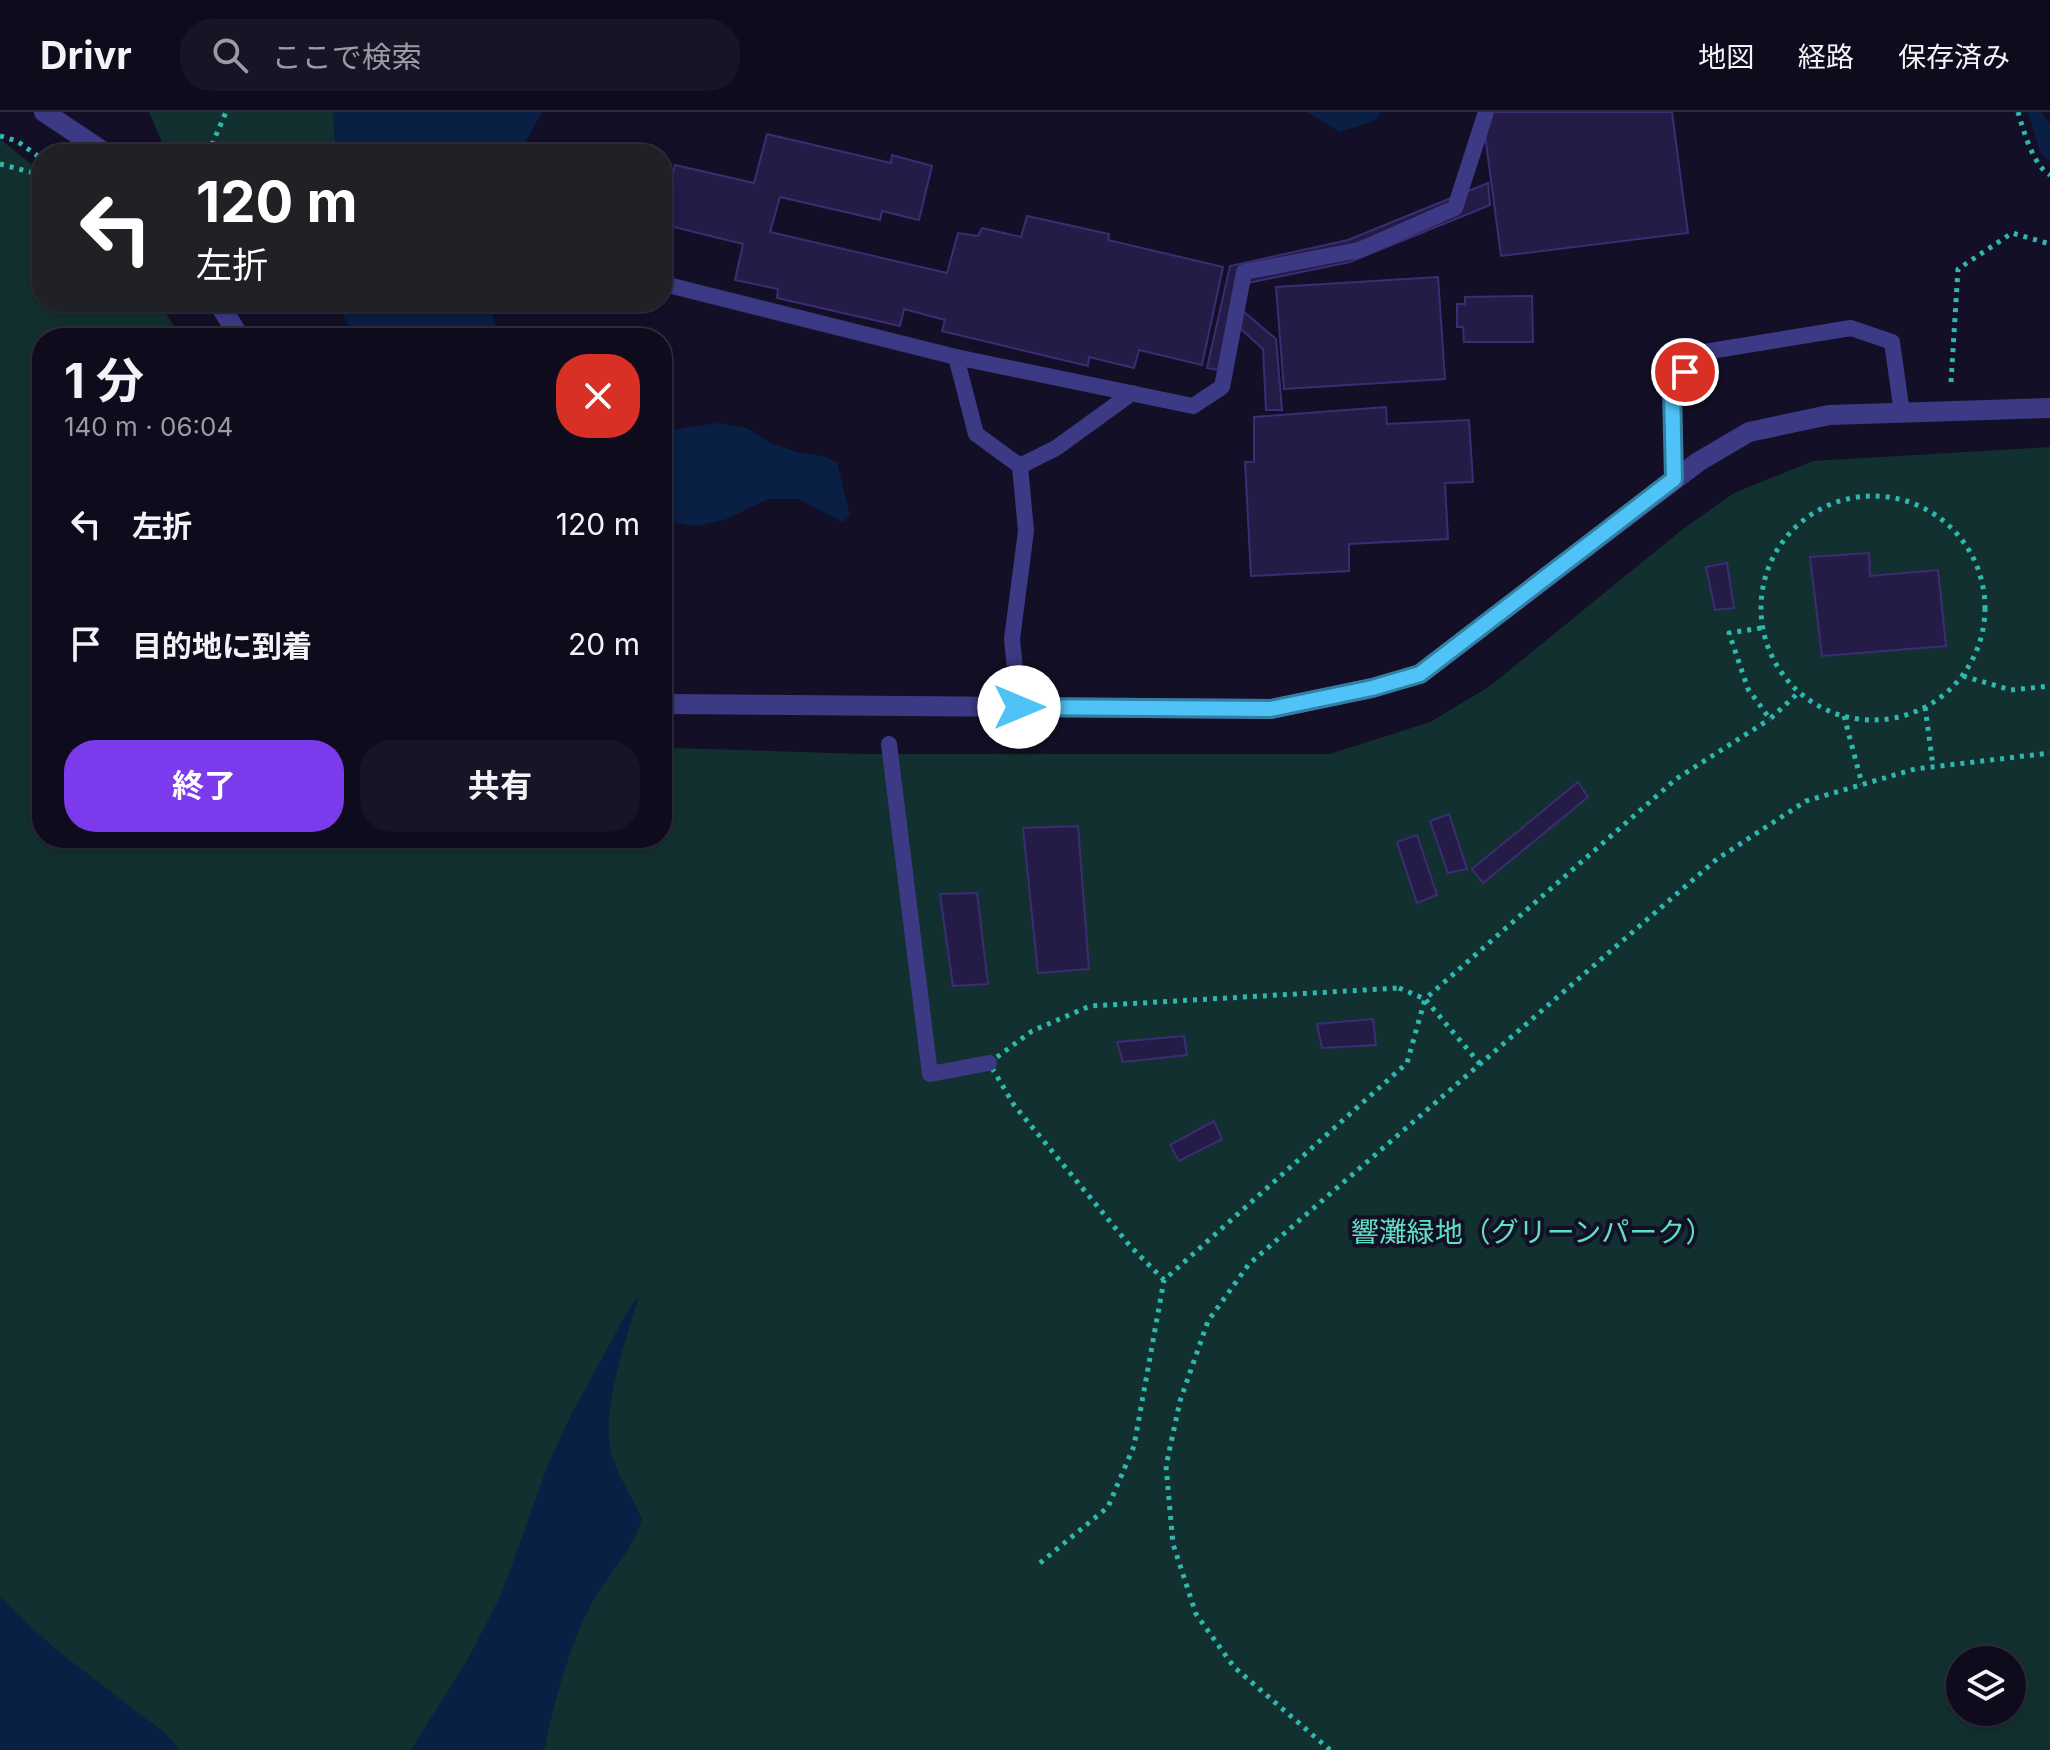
<!DOCTYPE html>
<html lang="ja">
<head>
<meta charset="utf-8">
<style>
	:root { --surface:#0e0b1c; --page:#171425; --text:#f1f3f6; --muted:#9b9ba3; --line:#2e2b3b; --accent:#7c3aed }
	body { margin:0; font-family:Inter,"Noto Sans JP",sans-serif; background:var(--page); color:var(--text); height:100vh; display:flex; flex-direction:column; font-size:30px; white-space:nowrap }
	* { box-sizing:border-box; margin:0 }
	p { font-size:26px; color:var(--muted) }
	.icon { flex:none; width:44px; height:44px; fill:none; stroke:currentColor; stroke-width:2; stroke-linecap:round; stroke-linejoin:round }
	.map { position:relative; flex:1; overflow:hidden }
	.details { position:absolute; left:32px; top:216px; width:640px; height:520px; display:flex; flex-direction:column; background:var(--surface); border-radius:32px; box-shadow:0 4px 12px #0003,0 0 0 2px var(--line) }
	.details>* { flex:none }
	.top-card { position:absolute; left:32px; top:32px; width:640px; height:168px; border-radius:32px; box-shadow:0 4px 12px #0003,0 0 0 2px var(--line); background:#202124; color:#fff; overflow:hidden }
	.controls { position:absolute; left:1946px; top:1534px; display:grid; gap:16px }
	.controls a { display:grid; place-items:center; width:80px; height:80px; border-radius:50%; background:var(--surface); box-shadow:0 4px 12px #0003,0 0 0 2px var(--line); font-size:40px }
	.pin { position:absolute; display:grid; place-items:center; width:68px; height:68px; color:#fff; margin:-34px; border:4px solid #fff; border-radius:50%; box-shadow:0 2px 8px #0007 }
	.me { position:absolute; width:88px; margin:-44px; rotate:90deg; stroke-linejoin:round; filter:drop-shadow(0 0 6px #0008) }
	.turn { display:flex; align-items:center; gap:28px; height:168px; padding:0 32px; font-size:36px }
	.turn .icon { width:104px; height:104px; stroke-width:2.5 }
	.turn b { display:block; font-size:56px; line-height:68px }
	.round { display:grid; place-items:center; flex:none; width:84px; height:84px; border-radius:32px; background:var(--page) }
	.summary { display:flex; align-items:center; justify-content:space-between; height:136px; padding:0 32px }
	h1 { font-size:48px; font-weight:700; line-height:60px }
	.primary-button { display:flex; gap:16px; margin-top:auto; padding:16px 32px }
	.primary-button a { flex:1; height:92px; border-radius:32px; background:var(--accent); color:#fff; font-size:32px; font-weight:700; line-height:92px; text-align:center }
	.primary-button a+a { background:var(--page); color:var(--text) }
	ul { padding:0; list-style:none }
	li { display:flex; align-items:center; gap:24px; height:120px; padding:0 32px }
	li div { flex:1 }
	li b { display:block; font-size:30px }
	li em { font-style:normal }
	header { display:flex; align-items:center; gap:48px; box-sizing:border-box; height:112px; padding:0 40px; background:var(--surface); border-bottom:2px solid var(--line) }
	header strong { font-size:38px }
	nav { display:flex; gap:44px; margin-inline-start:auto; font-size:28px }
	.search { width:560px; height:72px; background:var(--page); display:flex; align-items:center; gap:20px; box-sizing:border-box; padding:0 28px; border-radius:32px; color:var(--muted); font-size:30px }
	.map>svg:first-child { display:block }
	.green { fill:#12302f; fill-rule:evenodd }
	.water { fill:#0a1f44 }
	.building { fill:#241b47; stroke:#3b2d73; stroke-width:2 }
	.lines { fill:none; stroke-linecap:round; stroke-linejoin:round }
	.path { stroke:#2fb8b0; stroke-width:5; stroke-dasharray:4 6; stroke-linecap:butt }
	.service { stroke:#3d3a85; stroke-width:16 }
	.tertiary { stroke:#3d3a85; stroke-width:20 }
	.route-casing { stroke:#337fa1; stroke-width:20 }
	.route { stroke:#4fc3f7; stroke-width:14 }
	.labels { text-anchor:middle; dominant-baseline:central; stroke-width:8; stroke-linejoin:round; paint-order:stroke }
	.park-label { font-size:28px; fill:#5fe0c0; stroke:#130f26 }
</style>
</head>
<body>
<header>
<strong>Drivr</strong>
<div class="search"><svg class="icon" aria-label="search" viewBox="0 0 24 24"><circle cx="10" cy="10" r="6"/><path d="M15 15l6 6"/></svg>ここで検索</div>
<nav><a>地図</a><a>経路</a><a>保存済み</a></nav>
</header>
<div class="map">
<svg width="2050" height="1638" viewBox="0 0 2050 1638">
	<rect width="100%" height="100%" fill="#130f26"/>
	<g class="green">
		<polygon points="149,0 333,0 336,42 167,42"/>
		<path d="M0,27L42,61V190H159L181,226H42V726H662V634L674,636L863,642H1330L1430,610L1490,574L1683,417L1734,381L1813,349L2050,335V1638H0ZM1960,1548H2012V1600H1960Z"/>
	</g>
	<g class="water">
		<polygon points="333,0 542,0 519,42 336,42"/>
		<polygon points="1307,0 1381,0 1374,9 1340,20"/>
		<polygon points="2028,0 2041,0 2050,12 2050,50 2040,40"/>
		<polygon points="335,190 488,190 497,217 503,226 357,226"/>
		<polygon points="716,311 747,316 771,331 797,340 822,344 837,350 850,403 843,410 798,387 768,387 727,407 697,414 662,410 662,320"/>
		<path d="M639,1184C627,1225 599,1302 612,1344C619,1365 632,1386 642,1406C633,1440 606,1464 590,1495C569,1534 554,1591 545,1635L543,1638H411L469,1545L501,1483L549,1350L571,1303L631,1193Z"/>
		<polygon points="0,1485 55,1537 164,1620 180,1638 0,1638"/>
	</g>
	<g class="building">
		<polygon points="1482,0 1672,0 1688,121 1501,144"/>
		<polygon points="767,22 891,51 892,43 932,54 919,108 882,99 880,108 780,85 770,120 947,161 958,121 978,124 982,116 1021,125 1027,104 1109,122 1108,128 1223,155 1202,253 1139,238 1134,256 1089,245 1088,254 942,219 945,208 904,197 900,214 777,186 778,177 735,168 743,132 662,112 662,108 675,53 754,71"/>
		<polygon points="1488,71 1490,93 1350,150 1243,172 1237,194 1276,227 1282,298 1266,298 1263,237 1233,210 1223,259 1207,256 1230,154 1348,128"/>
		<polygon points="1438,165 1445,267 1284,277 1276,175"/>
		<polygon points="1532,184 1533,230 1464,230 1463,215 1457,215 1457,192 1465,192 1465,185"/>
		<polygon points="1386,295 1387,312 1469,308 1473,370 1445,371 1448,427 1349,432 1349,459 1251,464 1245,350 1254,350 1254,305"/>
		<polygon points="1869,441 1870,464 1938,458 1946,534 1822,544 1810,445"/>
		<polygon points="1727,451 1734,496 1715,498 1706,455"/>
		<polygon points="1578,670 1588,685 1483,771 1472,757"/>
		<polygon points="1449,702 1467,757 1448,761 1430,709"/>
		<polygon points="1078,714 1089,857 1038,861 1023,716"/>
		<polygon points="1417,723 1437,783 1417,791 1397,730"/>
		<polygon points="977,781 988,872 953,874 940,782"/>
		<polygon points="1373,907 1376,933 1322,936 1317,912"/>
		<polygon points="1184,924 1187,943 1123,950 1117,930"/>
		<polygon points="1214,1009 1222,1027 1179,1049 1170,1033"/>
	</g>
	<g class="lines">
		<g class="path">
			<path d="M2018,0C2023,17 2033,54 2050,63"/>
			<polyline points="0,24 17,29 42,47"/>
			<polyline points="208,42 226,0"/>
			<polyline points="0,52 42,63"/>
			<polyline points="1951,270 1958,157 2012,121 2050,132"/>
			<circle cx="1873" cy="496" r="112"/>
			<polyline points="1761,516 1729,521 1748,577 1770,607 1798,581"/>
			<polyline points="1963,564 2011,578 2050,574"/>
			<polyline points="1925,595 1933,654"/>
			<polyline points="1844,604 1862,672"/>
			<polygon points="1399,876 1425,887 1407,951 1164,1168 1131,1135 1014,993 989,951 1032,919 1090,894"/>
			<polyline points="1480,952 1425,887 1676,667 1770,607"/>
			<polyline points="1040,1451 1108,1395 1134,1334 1164,1168"/>
			<polyline points="1330,1638 1234,1555 1196,1502 1173,1432 1166,1354 1180,1289 1208,1209 1249,1152 1717,747 1806,689 1915,657 2050,641"/>
		</g>
		<g class="service">
			<polyline points="664,172 956,245 976,322 1020,354 1026,419 1012,527 1019,595"/>
			<polyline points="956,245 1193,294 1222,275 1244,160 1359,138 1455,96 1486,0"/>
			<polyline points="1020,354 1056,336 1132,281"/>
			<polyline points="1674,367 1672,278 1698,241 1851,216 1892,230 1902,301"/>
			<polyline points="889,632 930,962 989,951"/>
		</g>
		<g class="tertiary">
			<polyline points="44,0 107,42"/>
			<polyline points="218,190 240,226"/>
			<polyline points="662,592 1271,597 1372,576 1420,562 1698,350 1749,320 1829,303 2050,296"/>
		</g>
	</g>
	<g class="lines">
		<defs>
			<polyline id="route" points="1019,595 1271,597 1372,576 1420,562 1674,367 1672,278 1685,260"/>
		</defs>
		<use href="#route" class="route-casing"/>
		<use href="#route" class="route"/>
	</g>
	<g class="labels">
		<g class="park-label">
			<text x="1532" y="1120">響灘緑地（グリーンパーク）</text>
		</g>
	</g>
</svg>
<div class="controls">
<a><svg class="icon" aria-label="layers" viewBox="0 0 24 24"><path d="M12 4l9 5-9 5-9-5zM3 14l9 5 9-5"/></svg></a>
</div>
<div class="pin" style="left:1685px;top:260px;background:#d93025"><svg class="icon" aria-label="arrive" viewBox="0 0 24 24"><path d="M6 21V4h12l-3 4 3 4H6"/></svg></div>
<svg class="me" style="left:1019px;top:595px" viewBox="-20 -20 40 40"><circle r="19" fill="#fff"/><path d="M0-13L10 11 0 6-10 11z" fill="#4fc3f7"/></svg>
<div class="top-card">
<div class="turn"><svg class="icon" aria-label="left" viewBox="0 0 24 24"><path d="M17 20v-9H6M10 6l-5 5 5 5"/></svg><div><b>120 m</b>左折</div></div>
</div>
<section class="details">
<div class="summary"><div><h1>1 分</h1><p>140 m · 06:04</p></div><a class="round" style="background:#d93025;color:#fff"><svg class="icon" aria-label="close" viewBox="0 0 24 24"><path d="M6 6l12 12M18 6L6 18"/></svg></a></div>
<ul>
<li><svg class="icon" aria-label="left" viewBox="0 0 24 24"><path d="M17 20v-9H6M10 6l-5 5 5 5"/></svg><div><b>左折</b></div><em>120 m</em></li>
<li><svg class="icon" aria-label="arrive" viewBox="0 0 24 24"><path d="M6 21V4h12l-3 4 3 4H6"/></svg><div><b>目的地に到着</b></div><em>20 m</em></li>
</ul>
<div class="primary-button"><a>終了</a><a>共有</a></div>
</section>
</div>
</body>
</html>
